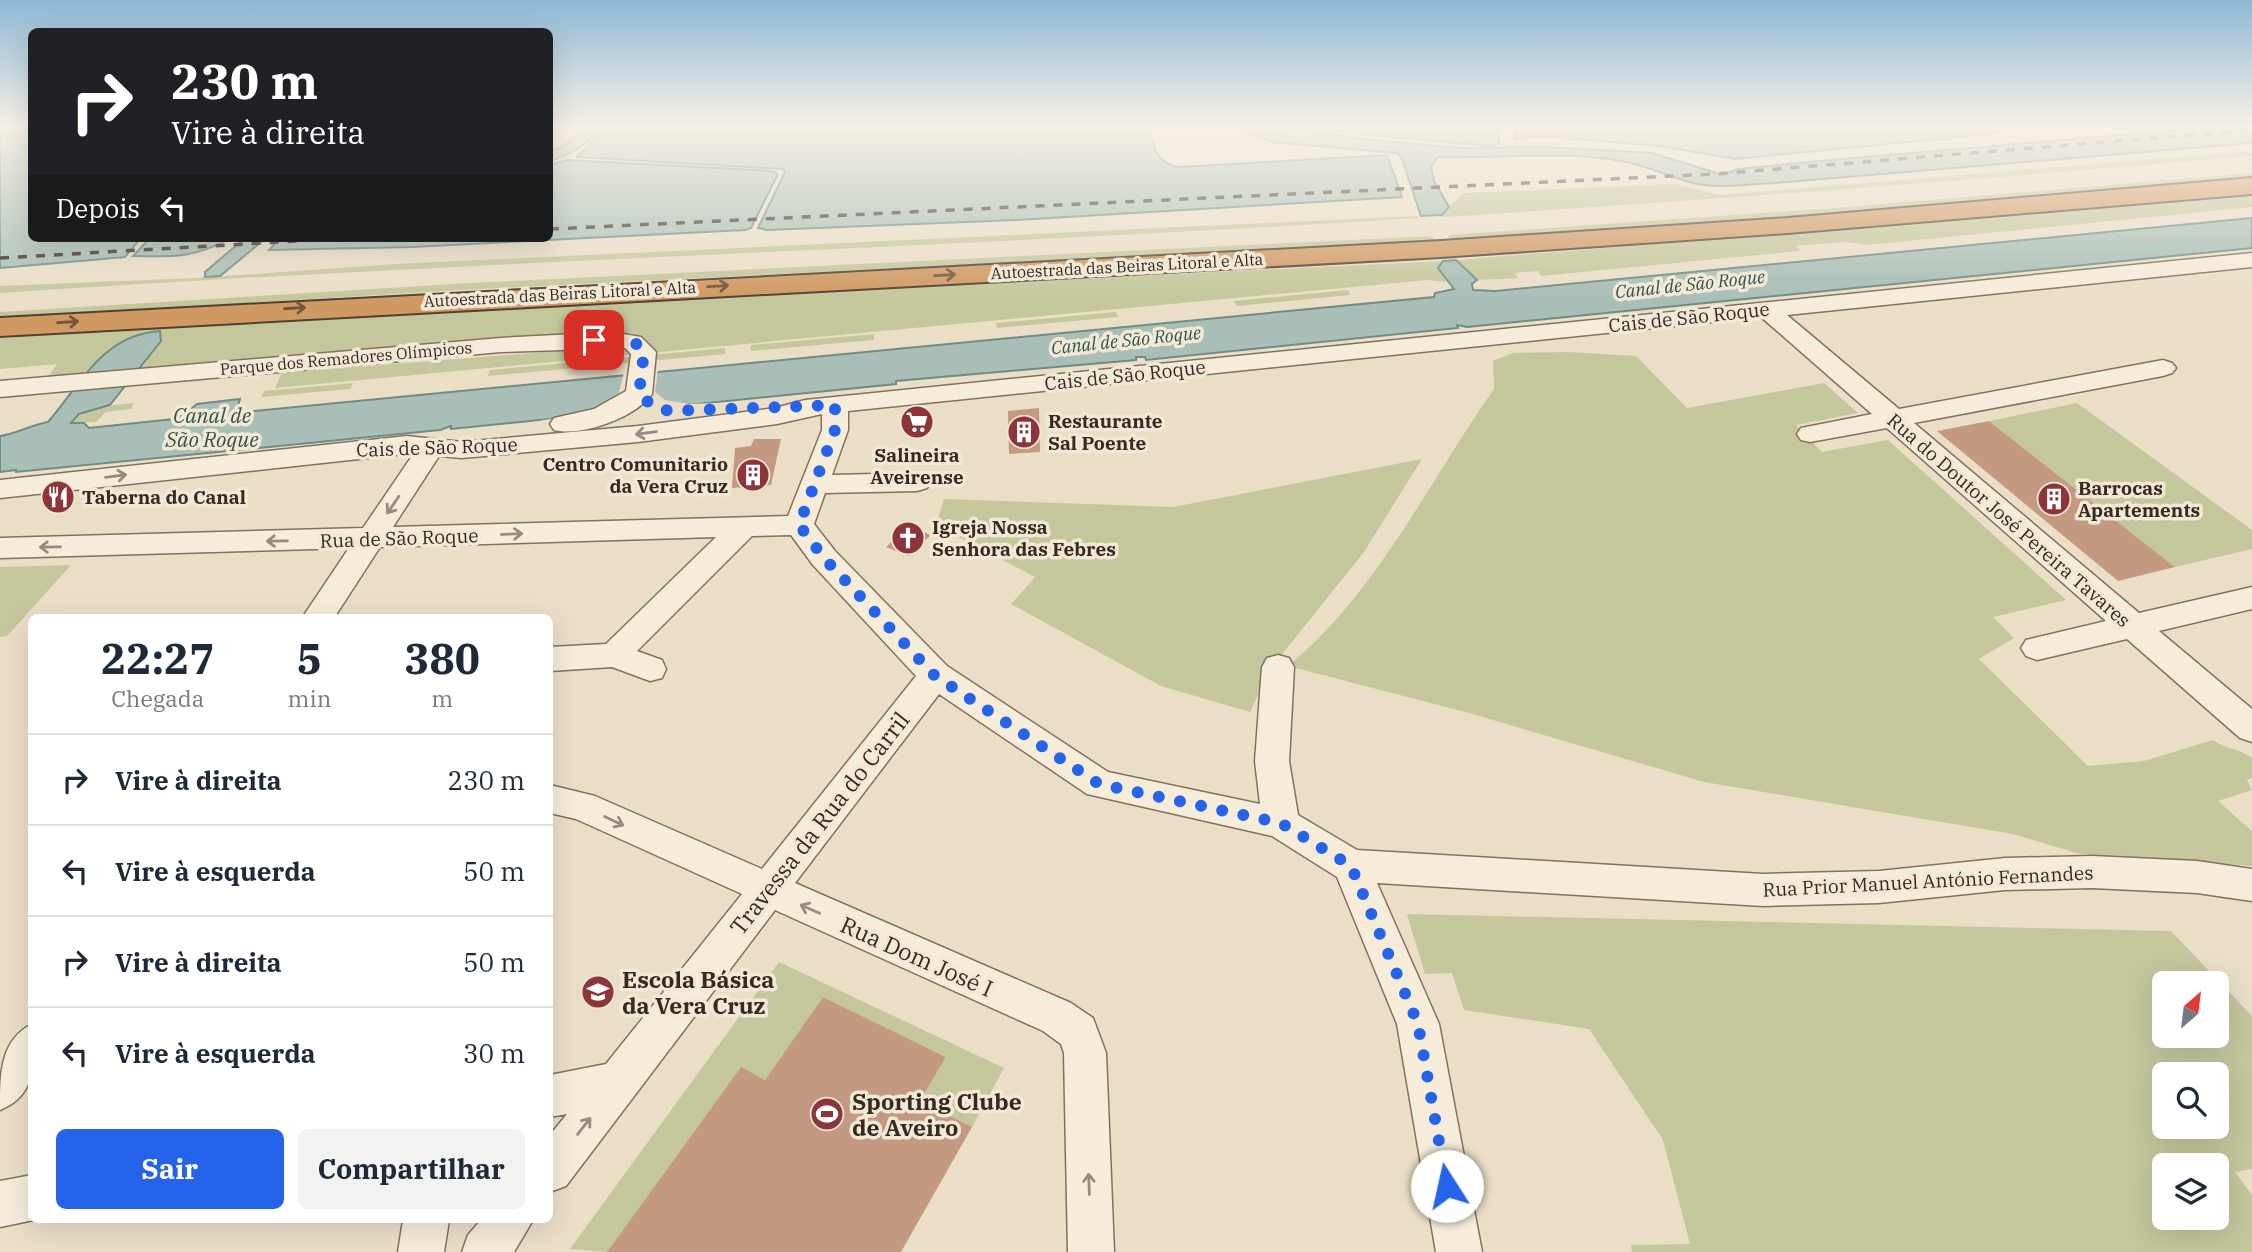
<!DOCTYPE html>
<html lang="pt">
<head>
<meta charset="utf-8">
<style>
	:root { --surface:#fff; --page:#f2f2f3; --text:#1f2937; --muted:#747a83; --line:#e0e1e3; --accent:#2563eb }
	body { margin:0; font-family:"IBM Plex Serif",serif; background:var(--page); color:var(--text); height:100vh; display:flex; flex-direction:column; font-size:26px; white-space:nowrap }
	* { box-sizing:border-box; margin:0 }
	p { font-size:23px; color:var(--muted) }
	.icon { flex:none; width:38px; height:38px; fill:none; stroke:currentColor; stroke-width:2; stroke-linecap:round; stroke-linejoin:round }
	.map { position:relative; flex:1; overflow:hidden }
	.side { position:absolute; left:28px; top:614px; width:525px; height:609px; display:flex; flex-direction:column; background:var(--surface); border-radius:10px; box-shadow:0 7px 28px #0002 }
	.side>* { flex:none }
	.hud { position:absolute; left:28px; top:28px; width:525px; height:214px; border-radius:10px; box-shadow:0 7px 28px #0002; background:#202124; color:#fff; overflow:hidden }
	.needle { width:46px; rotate:28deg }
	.controls { position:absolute; left:2152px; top:971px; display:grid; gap:14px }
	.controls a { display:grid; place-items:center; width:77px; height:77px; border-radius:10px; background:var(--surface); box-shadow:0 7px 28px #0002; font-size:35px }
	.pin { position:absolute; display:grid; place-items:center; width:60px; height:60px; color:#fff; margin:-30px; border-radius:14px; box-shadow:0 4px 10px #0006 }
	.me { position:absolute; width:77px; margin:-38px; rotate:350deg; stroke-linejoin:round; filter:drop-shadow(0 0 5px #0008) }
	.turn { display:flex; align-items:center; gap:24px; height:147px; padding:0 28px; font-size:32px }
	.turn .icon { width:91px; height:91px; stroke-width:2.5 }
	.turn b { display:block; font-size:49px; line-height:60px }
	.then { display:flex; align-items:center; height:66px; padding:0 28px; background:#0003; gap:14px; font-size:26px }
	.eta { display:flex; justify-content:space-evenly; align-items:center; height:119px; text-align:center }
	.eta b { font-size:42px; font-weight:700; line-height:49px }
	.cta { display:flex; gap:14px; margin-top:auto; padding:14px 28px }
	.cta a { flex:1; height:80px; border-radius:10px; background:var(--accent); color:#fff; font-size:28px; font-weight:700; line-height:80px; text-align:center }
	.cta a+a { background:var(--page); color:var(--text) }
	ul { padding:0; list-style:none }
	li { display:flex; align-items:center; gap:21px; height:91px; padding:0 28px; border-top:2px solid var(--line) }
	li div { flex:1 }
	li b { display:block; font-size:26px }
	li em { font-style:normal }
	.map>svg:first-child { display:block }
	.green { fill:#c4c79c; fill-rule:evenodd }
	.water { fill:#a8beb6; stroke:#708c83; stroke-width:2 }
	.pier { fill:#eadec7 }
	.building { fill:#c49981 }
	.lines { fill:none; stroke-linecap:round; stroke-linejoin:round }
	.street-casing { stroke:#84705e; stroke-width:3 }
	.highway-casing { stroke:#523f32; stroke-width:4 }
	.street { fill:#f5ecda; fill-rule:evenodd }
	.highway { fill:#d09962; fill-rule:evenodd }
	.rail { stroke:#362a21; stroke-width:3.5; stroke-dasharray:9 9; stroke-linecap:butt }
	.oneway { stroke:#74563b }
	.oneway2 { stroke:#968b7e }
	.route { stroke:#2563eb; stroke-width:12; stroke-dasharray:0 21.6 }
	.labels { text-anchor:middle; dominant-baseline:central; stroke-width:7; stroke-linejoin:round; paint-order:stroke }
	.far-street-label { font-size:16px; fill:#362a21; stroke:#f2e8d6 }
	.far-water-label { font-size:18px; font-style:italic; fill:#315450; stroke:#f2e8d6 }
	.street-label { font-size:19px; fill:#362a21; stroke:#f2e8d6 }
	.poi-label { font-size:19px; font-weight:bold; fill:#362a21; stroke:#f2e8d6; text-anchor:start }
	.water-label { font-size:21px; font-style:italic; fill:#315450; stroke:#f2e8d6 }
	.near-street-label { font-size:23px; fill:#362a21; stroke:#f2e8d6 }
	.near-poi-label { font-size:23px; font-weight:bold; fill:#362a21; stroke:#f2e8d6; text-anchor:start }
</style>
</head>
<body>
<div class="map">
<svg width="2252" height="1252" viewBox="0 0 2252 1252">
	<rect width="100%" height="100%" fill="#eadec7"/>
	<g class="green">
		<path d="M2252,151V156C1983,179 1713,200 1443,217L1441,214L1464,193L1674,184L1720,195Z"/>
		<polygon points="2252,173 2252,179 1921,207 1450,241 1448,235 1848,207"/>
		<polygon points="2252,196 2252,207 1867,245 1846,242 1796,246 1800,251 1541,276 1538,271 1515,273 1518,278 1477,280 1456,260"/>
		<path d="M1417,216L1418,218C946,248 472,261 0,293V286L196,278L395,264Z"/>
		<polygon points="1432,236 1434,241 461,290 0,318 0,312 470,283"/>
		<path d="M1443,261L1438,268L1445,274L1446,282L1427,280L275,388L282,373L571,350V355C593,354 630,359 642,337L630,333L579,332L135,369L161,341L160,331L145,332L112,347L84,373L49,376L57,364L0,369V338L577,303Z"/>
		<polygon points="1348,290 1350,295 1237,306 1234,301"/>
		<polygon points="1116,312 1118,317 997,328 996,323"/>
		<polygon points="874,334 874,340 751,351 751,345"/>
		<polygon points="725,348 725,354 488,376 490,370"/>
		<path d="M1568,352L1636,356L1687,408L1824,383L1858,413L1796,425L1822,452L1888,440L2066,600L1993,617L2014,638L1979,659L2088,766L2144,761L2213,740C2227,750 2237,747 2252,758V778L2247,780L2252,790L2218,801L2252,831V866L2080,854L2013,834L1704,782L1469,713L1288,666C1377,593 1429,481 1494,389L1493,361L1513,353Z"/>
		<polygon points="353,383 350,389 261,397 264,391"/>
		<path d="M134,403L131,409L106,412L96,422L70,423C86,407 112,405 134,403Z"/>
		<polygon points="2077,403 2252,530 2252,549 2175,567 1989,421"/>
		<polygon points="1422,459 1364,552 1271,668 1250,712 1161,686 1011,604 1035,577 936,525 944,499 1173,507"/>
		<polygon points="71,565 7,636 0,637 0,567"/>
		<path d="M1407,914L2171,931L2252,1016V1169L2235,1172L2252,1195V1252H1632L1631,1245L1690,1244L1663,1140L1589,1029L1464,1010L1452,973L1425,974ZM2165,984H2217V1036H2165ZM2165,1074H2217V1127H2165ZM2165,1166H2217V1218H2165Z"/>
		<polygon points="779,962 1004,1068 972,1127 920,1101 946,1057 823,997 765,1080 741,1068 607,1252 570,1249"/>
	</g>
	<g class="water">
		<polygon points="0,125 31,125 32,238 141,238 125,257 0,268"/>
		<path d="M588,125H603C588,144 573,154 550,161V151L562,147Z"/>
		<path d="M610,125H1148C1154,147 1155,163 1179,167L1387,155L1402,197L1016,220L767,230L758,228L785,172L783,169L577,157Z"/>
		<path d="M1230,125H1279L1362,139L1459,148L1547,147L1652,153L1723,175L1738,169L1830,160L2241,125H2252V143L1774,183C1748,184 1719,189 1693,183C1669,177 1646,165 1621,161C1561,150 1499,159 1438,157L1431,167L1434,181L1449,207L1442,215L1421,216L1402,159L1397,153L1273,142Z"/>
		<polygon points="1298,125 1499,125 1499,143 1491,146 1349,133"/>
		<polygon points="1515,125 1987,125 1999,133 1735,159 1660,146 1544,136 1515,139"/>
		<polygon points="568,160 771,171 777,173 777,176 751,228 745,230 412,247 269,250 280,238 550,238 550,165"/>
		<path d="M2252,218V248L1467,327L1457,325L1458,328L1146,360L1145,357H1136V360L896,381V384L451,429V426L440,430L16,472V470L0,472V436C17,434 30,425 48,422C81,384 102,335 160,331L161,341L110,405L79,414L71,423H84L89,428L174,419L184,415L197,404L240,399L237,408L244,412L1434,297L1435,293L1454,289L1438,268L1443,261L1456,260L1477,280L1472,284L1473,290L1496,291Z"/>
		<path d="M150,238H231C195,258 173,257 133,256Z"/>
		<polygon points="245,238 266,238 220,276 205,277 205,272"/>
	</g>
	<polygon class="pier" points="658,369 655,392 665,400 689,404 772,401 502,427 587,413 618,397 624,372"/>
	<g class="building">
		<polygon points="1039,408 1040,452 1009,454 1008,411"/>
		<polygon points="1989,421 2175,567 2118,581 1937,431"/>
		<polygon points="754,439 781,439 771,485 732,488 735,448 751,446"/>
		<polygon points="908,526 931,535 909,556 886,547"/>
		<polygon points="823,997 946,1057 920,1101 972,1127 901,1252 607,1252 741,1067 765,1080"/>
	</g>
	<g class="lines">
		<defs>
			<g id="street">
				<path d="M2252,253V267L1787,315L1899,409L2163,360L2172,363L2176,368L2172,373L2163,376L1914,423L2139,613L2252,587V609L2159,631L2252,709V742L2240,738L2127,639L2037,660L2026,656L2021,648L2026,640L2106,621L1887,428L1810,442L1801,440L1797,434L1801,428L1872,414L1761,317L848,411V430L832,475L917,473L927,476L931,482L927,488L917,491L825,493L814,524L835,551L947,666L1108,772L1260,804L1255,761L1262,667L1267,658L1278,655L1289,658L1294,667L1289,761L1298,815L1357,850L1763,874L1879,871L2005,858L2092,856L2197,861L2252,869V901L2197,893L2092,888L2005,890L1879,903L1763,906L1377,883L1439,1024L1482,1252H1436L1397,1024L1337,877L1272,836L1087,794L939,694L795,883L1071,1003L1093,1018L1106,1053L1114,1252H1068L1064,1053L1061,1044L1043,1031L775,910L566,1186L550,1192V1135L567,1114L550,1117V1075L606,1064L742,894L576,819L550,813V785L595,796L762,869L916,676L813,565L791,535L752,536L637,651L662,660L666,669L662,678L650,681L612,667L550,671V647L606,644L716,537L380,547L334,618H302L349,548L0,558V538L363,528L414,453L0,498V480L407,436L462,442L638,426L775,408L805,400ZM822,414V430L788,516L393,527L439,456L462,458L638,442L777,424Z"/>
				<path d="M612,332L641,337L656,352L652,394C635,418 581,437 554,430L550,424L554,418L594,409L626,391L631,354L625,348L501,352L0,397V381L501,338Z"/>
				<path d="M32,1024C32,1060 40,1094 0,1110C0,1074 0,1040 32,1024Z"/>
				<polygon points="32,1175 32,1220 34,1220 0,1227 0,1181"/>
				<polygon points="403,1220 449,1220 444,1252 398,1252"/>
				<polygon points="481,1220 533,1220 514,1252 462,1252 468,1235"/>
			</g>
			<polygon id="highway" points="2252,178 2252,194 1788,233 1441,257 0,336 0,318 1441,241 1788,218"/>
		</defs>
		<use href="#street" class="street-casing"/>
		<use href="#highway" class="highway-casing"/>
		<use href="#street" class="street"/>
		<use href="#highway" class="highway"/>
		<g class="rail">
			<polyline points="550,229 1715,174 2252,130"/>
			<polyline points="0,258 350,238"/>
		</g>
	</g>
	<defs><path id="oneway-shaft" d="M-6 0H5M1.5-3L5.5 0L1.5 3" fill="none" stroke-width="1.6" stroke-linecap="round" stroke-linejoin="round" transform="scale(1.75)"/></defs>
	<g class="oneway">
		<use href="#oneway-shaft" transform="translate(945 275) rotate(-3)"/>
		<use href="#oneway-shaft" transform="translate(718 286) rotate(-3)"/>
		<use href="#oneway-shaft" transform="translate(295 308) rotate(-4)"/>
		<use href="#oneway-shaft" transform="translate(68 322) rotate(-4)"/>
	</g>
	<g class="oneway2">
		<use href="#oneway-shaft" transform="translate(646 433) rotate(173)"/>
		<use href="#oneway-shaft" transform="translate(116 476) rotate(-7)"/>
		<use href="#oneway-shaft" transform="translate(393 505) rotate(124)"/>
		<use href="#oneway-shaft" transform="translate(512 534) rotate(-2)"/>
		<use href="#oneway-shaft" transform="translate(277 541) rotate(179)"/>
		<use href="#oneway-shaft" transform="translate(50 547) rotate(179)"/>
		<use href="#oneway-shaft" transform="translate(614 821) rotate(25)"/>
		<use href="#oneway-shaft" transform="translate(810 909) rotate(-156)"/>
		<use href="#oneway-shaft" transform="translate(584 1126) rotate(-52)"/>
		<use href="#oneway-shaft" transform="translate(1089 1184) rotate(-92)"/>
	</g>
	<linearGradient id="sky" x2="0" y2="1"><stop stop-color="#8eb8d4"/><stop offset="0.42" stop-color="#f6f0e6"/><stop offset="1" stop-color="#f6f0e6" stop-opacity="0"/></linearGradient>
	<rect width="2252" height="300" fill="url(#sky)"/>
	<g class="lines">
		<path class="route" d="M594,340C610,339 634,335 644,352L639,394L654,407L670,411L835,405V430L799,525L824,558L934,675L1099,784L1281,823L1351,866L1418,1024L1447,1186"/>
	</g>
	<defs>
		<symbol id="supermarket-disc" viewBox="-11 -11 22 22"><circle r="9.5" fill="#8c353a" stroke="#f2e8d6"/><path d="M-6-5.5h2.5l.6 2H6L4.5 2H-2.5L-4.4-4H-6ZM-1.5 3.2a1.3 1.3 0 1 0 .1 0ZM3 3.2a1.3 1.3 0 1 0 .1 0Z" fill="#fff"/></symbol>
		<symbol id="building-disc" viewBox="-11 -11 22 22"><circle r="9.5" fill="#8c353a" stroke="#f2e8d6"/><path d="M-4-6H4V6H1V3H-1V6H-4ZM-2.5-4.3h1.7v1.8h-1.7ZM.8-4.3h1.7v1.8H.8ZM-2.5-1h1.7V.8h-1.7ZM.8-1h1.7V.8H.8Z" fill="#fff"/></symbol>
		<symbol id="restaurant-disc" viewBox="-11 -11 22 22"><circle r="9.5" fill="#8c353a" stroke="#f2e8d6"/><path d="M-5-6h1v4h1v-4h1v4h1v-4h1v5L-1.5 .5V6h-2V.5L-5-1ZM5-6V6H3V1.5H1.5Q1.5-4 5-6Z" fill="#fff"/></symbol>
		<symbol id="church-disc" viewBox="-11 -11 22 22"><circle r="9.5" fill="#8c353a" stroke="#f2e8d6"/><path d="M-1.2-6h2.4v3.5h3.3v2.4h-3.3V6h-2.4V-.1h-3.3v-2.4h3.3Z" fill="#fff"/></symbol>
		<symbol id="school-disc" viewBox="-11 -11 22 22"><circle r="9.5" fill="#8c353a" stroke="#f2e8d6"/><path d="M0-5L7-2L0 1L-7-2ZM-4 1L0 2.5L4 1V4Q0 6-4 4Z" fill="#fff"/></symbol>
		<symbol id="stadium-disc" viewBox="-11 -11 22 22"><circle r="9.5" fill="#8c353a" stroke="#f2e8d6"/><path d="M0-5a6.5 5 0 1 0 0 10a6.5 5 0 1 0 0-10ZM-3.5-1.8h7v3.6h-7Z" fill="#fff"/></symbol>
	</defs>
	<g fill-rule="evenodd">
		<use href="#supermarket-disc" x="898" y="403" width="38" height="38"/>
		<use href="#building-disc" x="1005" y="413" width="38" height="38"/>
		<use href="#building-disc" x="734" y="456" width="38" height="38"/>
		<use href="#restaurant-disc" x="39" y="478" width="38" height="38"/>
		<use href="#building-disc" x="2035" y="480" width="38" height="38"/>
		<use href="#church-disc" x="889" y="519" width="38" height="38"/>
		<use href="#school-disc" x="579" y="973" width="38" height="38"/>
		<use href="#stadium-disc" x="808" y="1095" width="38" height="38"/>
	</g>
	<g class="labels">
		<g class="far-street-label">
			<text transform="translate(1127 266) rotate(-3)">Autoestrada das Beiras Litoral e Alta</text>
			<text transform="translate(560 294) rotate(-3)">Autoestrada das Beiras Litoral e Alta</text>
			<text transform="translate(346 358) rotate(-5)">Parque dos Remadores Olímpicos</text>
		</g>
		<g class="far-water-label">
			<text transform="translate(1690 284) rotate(-6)">Canal de São Roque</text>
			<text transform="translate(1126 340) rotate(-6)">Canal de São Roque</text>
		</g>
		<g class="street-label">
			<text transform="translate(1689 317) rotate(-6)">Cais de São Roque</text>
			<text transform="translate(1125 375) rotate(-6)">Cais de São Roque</text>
			<text transform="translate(437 447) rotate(-2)">Cais de São Roque</text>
			<text transform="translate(2009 520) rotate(41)">Rua do Doutor José Pereira Tavares</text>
			<text transform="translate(399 538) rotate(-2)">Rua de São Roque</text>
			<text transform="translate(1928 881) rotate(-3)">Rua Prior Manuel António Fernandes</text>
		</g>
		<g class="poi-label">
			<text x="1048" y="421">Restaurante<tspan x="1048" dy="22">Sal Poente</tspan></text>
			<text x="917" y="455" text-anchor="middle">Salineira<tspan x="917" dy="22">Aveirense</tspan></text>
			<text x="728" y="464" text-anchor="end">Centro Comunitario<tspan x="728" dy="22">da Vera Cruz</tspan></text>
			<text x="2078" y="488">Barrocas<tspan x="2078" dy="22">Apartements</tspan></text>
			<text x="82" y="497">Taberna do Canal</text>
			<text x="932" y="527">Igreja Nossa<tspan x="932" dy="22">Senhora das Febres</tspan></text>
		</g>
		<g class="water-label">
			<text x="212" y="415">Canal de<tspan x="212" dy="24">São Roque</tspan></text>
		</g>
		<g class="near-street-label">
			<text transform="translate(819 823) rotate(-52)">Travessa da Rua do Carril</text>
			<text transform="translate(917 956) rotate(24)">Rua Dom José I</text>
		</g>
		<g class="near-poi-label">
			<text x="622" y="979">Escola Básica<tspan x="622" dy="26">da Vera Cruz</tspan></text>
			<text x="852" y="1101">Sporting Clube<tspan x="852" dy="26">de Aveiro</tspan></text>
		</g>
	</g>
</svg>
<div class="controls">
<a><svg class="needle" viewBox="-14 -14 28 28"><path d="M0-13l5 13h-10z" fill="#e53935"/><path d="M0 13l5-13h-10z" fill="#747a83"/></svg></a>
<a><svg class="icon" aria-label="search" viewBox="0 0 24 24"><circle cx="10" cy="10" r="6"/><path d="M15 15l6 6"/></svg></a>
<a><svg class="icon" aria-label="layers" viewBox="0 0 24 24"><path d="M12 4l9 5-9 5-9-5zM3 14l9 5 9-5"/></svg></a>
</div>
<div class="pin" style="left:594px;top:340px;background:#d93025"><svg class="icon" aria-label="arrive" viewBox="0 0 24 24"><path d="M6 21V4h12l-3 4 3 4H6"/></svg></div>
<svg class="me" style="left:1447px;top:1186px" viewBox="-20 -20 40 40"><circle r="19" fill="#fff"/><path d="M0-13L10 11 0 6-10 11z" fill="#2563eb"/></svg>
<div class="hud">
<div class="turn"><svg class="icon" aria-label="right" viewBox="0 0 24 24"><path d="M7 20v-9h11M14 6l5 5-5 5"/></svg><div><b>230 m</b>Vire à direita</div></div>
<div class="then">Depois<svg class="icon" aria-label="left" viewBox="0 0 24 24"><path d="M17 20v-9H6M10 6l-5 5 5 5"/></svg></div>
</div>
<section class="side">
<div class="eta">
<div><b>22:27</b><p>Chegada</p></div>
<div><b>5</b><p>min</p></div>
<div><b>380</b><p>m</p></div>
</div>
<ul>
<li><svg class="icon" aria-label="right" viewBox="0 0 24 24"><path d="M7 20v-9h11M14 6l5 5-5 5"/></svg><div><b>Vire à direita</b></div><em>230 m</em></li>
<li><svg class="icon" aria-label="left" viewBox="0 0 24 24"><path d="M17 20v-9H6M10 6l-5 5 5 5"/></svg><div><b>Vire à esquerda</b></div><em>50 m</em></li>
<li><svg class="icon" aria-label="right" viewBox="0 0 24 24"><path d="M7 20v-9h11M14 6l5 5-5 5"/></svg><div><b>Vire à direita</b></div><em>50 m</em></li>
<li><svg class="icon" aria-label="left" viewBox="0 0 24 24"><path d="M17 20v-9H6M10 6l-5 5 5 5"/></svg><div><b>Vire à esquerda</b></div><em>30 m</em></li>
</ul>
<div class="cta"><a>Sair</a><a>Compartilhar</a></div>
</section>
</div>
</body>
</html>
